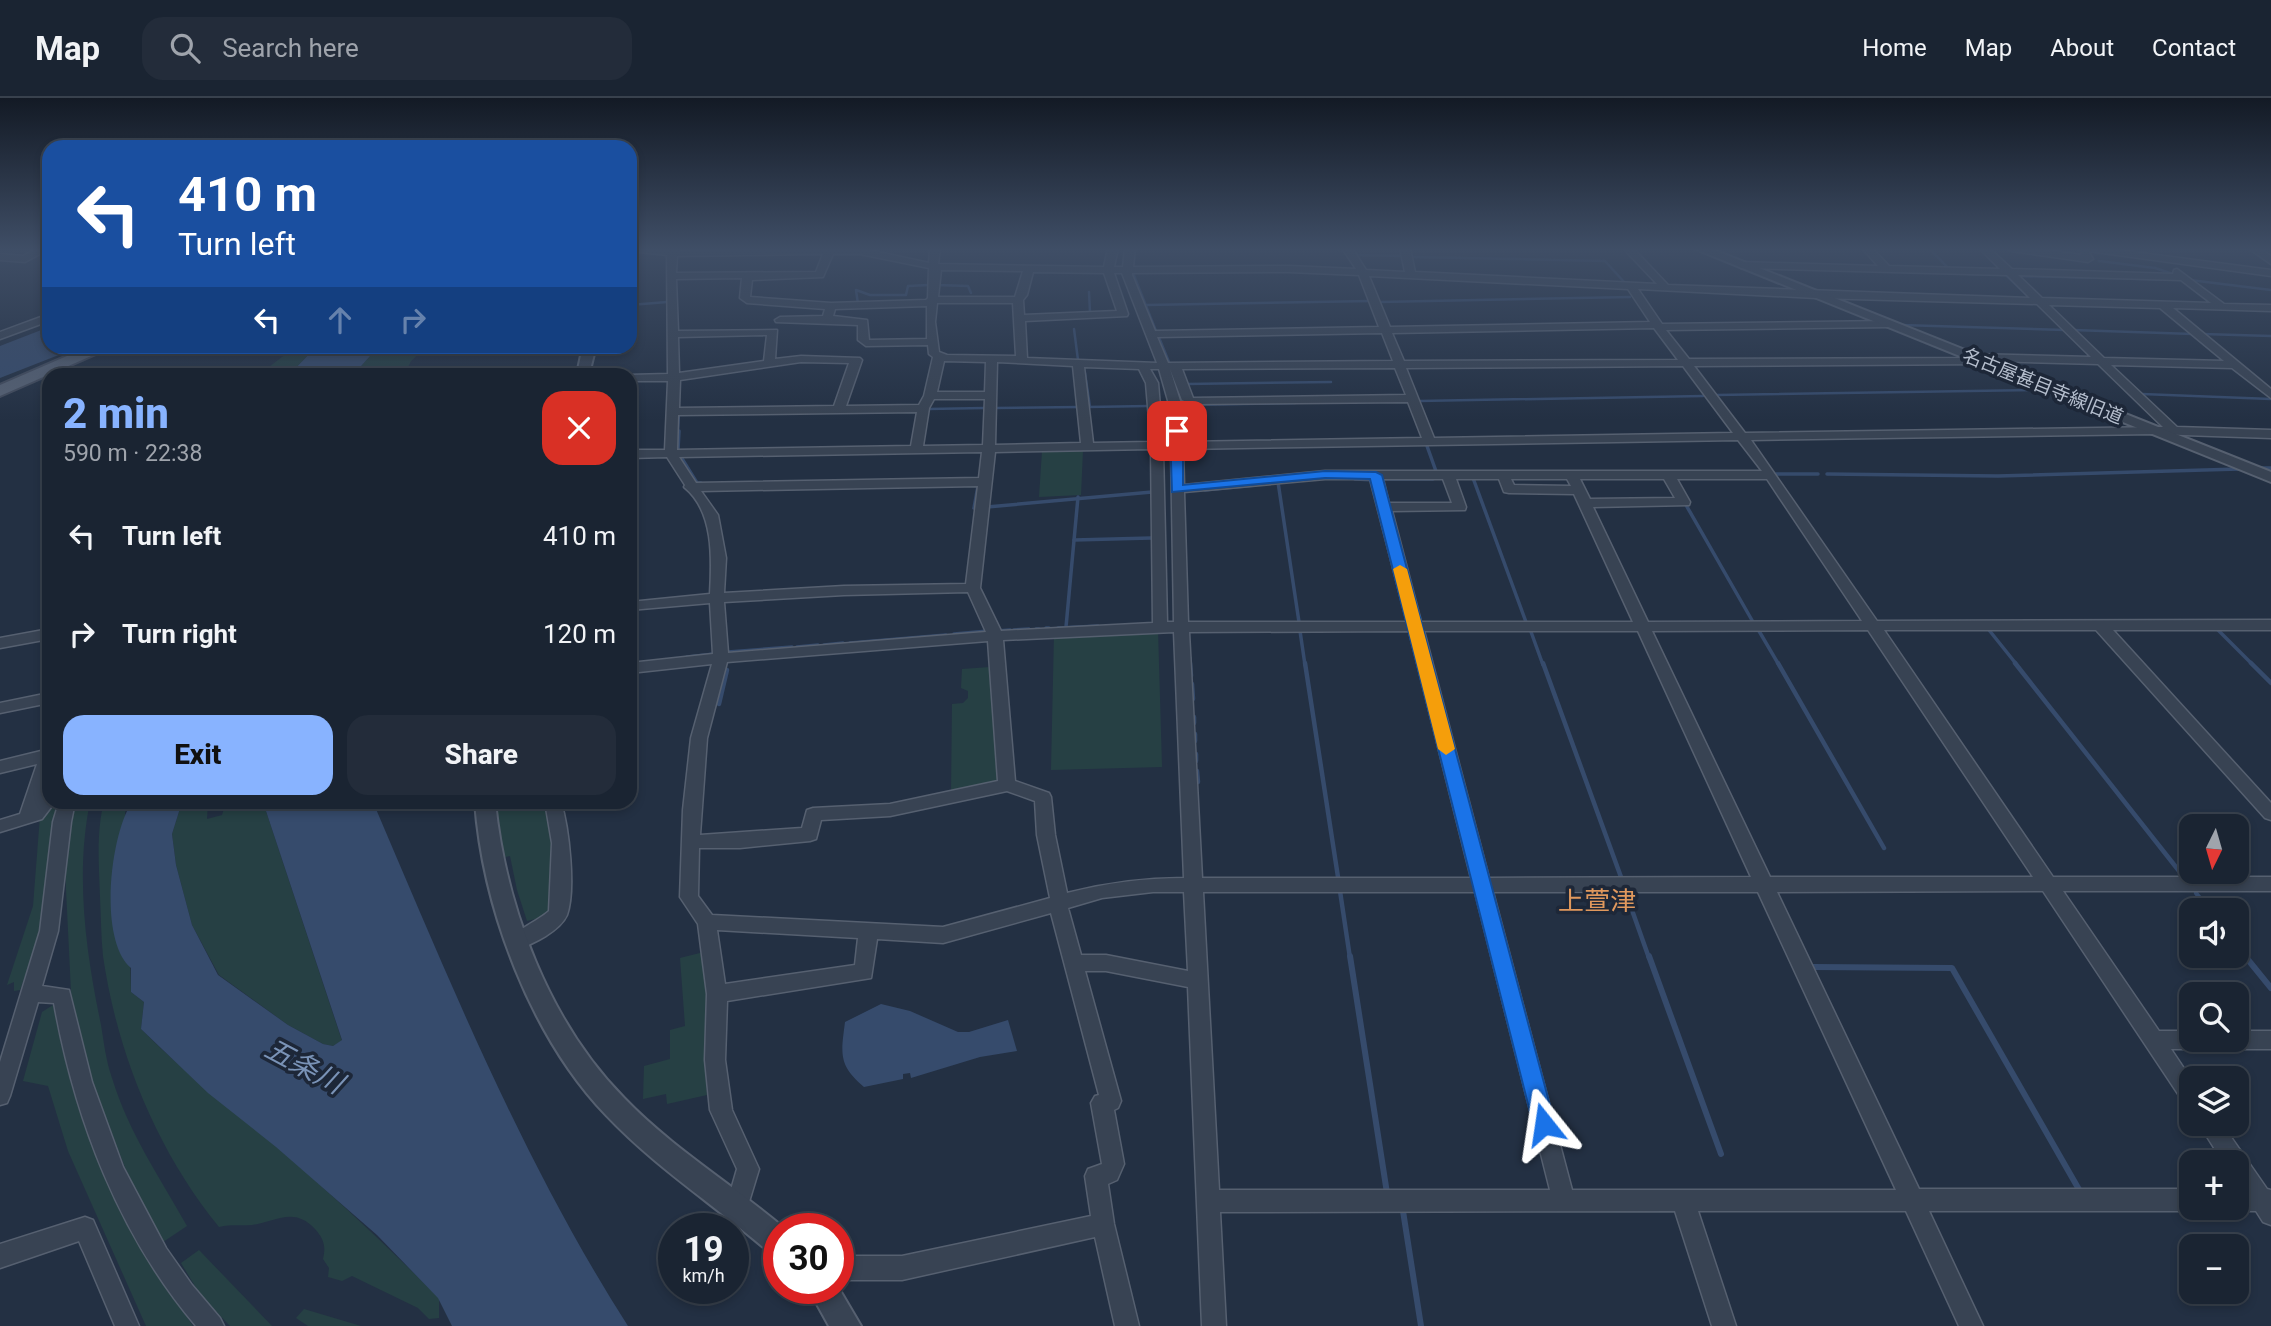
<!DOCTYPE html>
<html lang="en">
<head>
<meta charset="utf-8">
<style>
	:root { --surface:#1a2432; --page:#232c3a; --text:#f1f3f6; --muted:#9fa4ac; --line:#38414d; --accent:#88b3ff }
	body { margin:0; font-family:Roboto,"Noto Sans JP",sans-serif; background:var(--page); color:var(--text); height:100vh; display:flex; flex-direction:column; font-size:26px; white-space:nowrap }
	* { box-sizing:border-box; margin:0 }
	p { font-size:23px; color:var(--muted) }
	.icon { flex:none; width:38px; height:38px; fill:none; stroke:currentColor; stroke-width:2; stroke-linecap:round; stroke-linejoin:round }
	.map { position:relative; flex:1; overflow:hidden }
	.sheet { position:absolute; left:42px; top:270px; width:595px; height:441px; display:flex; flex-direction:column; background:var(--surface); border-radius:21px; box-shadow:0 4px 10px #0003,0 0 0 2px var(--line) }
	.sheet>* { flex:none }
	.guide { position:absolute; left:42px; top:42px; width:595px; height:214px; border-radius:21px; box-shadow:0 4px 10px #0003,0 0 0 2px var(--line); background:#1a4fa0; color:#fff; overflow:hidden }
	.needle { width:46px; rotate:185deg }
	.tools { position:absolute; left:2179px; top:716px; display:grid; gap:14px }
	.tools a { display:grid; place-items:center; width:70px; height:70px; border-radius:14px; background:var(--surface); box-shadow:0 4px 10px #0003,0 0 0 2px var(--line); font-size:35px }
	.speed { position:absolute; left:658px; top:1115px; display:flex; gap:14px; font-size:35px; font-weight:700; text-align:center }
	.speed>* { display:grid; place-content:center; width:91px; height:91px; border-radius:50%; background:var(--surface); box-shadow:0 4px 10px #0003,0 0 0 2px var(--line); line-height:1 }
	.speed small { font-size:18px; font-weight:400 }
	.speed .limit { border:10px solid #d22; background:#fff; color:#111 }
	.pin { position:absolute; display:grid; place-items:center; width:60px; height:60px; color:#fff; margin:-30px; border-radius:14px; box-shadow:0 4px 10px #0006 }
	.me { position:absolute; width:77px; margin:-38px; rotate:345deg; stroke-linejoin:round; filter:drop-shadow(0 0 5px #0008) }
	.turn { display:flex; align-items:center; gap:24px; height:147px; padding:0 21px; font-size:32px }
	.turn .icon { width:91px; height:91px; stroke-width:2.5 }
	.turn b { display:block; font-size:49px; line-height:60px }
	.lanes { display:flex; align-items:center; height:66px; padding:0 21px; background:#0003; justify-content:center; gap:35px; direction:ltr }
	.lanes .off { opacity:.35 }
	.round { display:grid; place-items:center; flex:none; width:74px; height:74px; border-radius:21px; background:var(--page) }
	.overview { display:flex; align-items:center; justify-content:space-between; height:119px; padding:0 21px }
	h1 { font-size:42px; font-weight:800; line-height:52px; color:var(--accent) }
	.action { display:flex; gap:14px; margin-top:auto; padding:14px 21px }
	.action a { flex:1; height:80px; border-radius:21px; background:var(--accent); color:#111; font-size:28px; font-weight:800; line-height:80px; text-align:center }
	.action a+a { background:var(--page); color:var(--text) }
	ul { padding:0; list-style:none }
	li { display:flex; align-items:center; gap:21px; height:98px; padding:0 21px }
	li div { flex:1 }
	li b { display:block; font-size:26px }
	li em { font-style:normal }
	header { display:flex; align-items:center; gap:42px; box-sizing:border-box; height:98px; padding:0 35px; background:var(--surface); border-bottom:2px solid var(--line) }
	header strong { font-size:33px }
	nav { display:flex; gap:38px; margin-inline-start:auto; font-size:24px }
	.search { width:490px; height:63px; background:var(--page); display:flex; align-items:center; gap:18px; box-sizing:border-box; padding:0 24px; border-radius:21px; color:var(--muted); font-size:26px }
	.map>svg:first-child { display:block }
	.green { fill:#264044 }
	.water { fill:#364b6c }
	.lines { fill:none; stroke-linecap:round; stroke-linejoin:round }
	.stream-far3 { stroke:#364b6c; stroke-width:2.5 }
	.stream-far2 { stroke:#364b6c; stroke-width:3.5 }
	.stream-far1 { stroke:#364b6c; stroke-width:4.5 }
	.stream { stroke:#364b6c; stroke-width:6 }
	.minor-casing { stroke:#566070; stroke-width:3 }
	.tertiary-casing { stroke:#566070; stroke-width:4 }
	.primary-casing { stroke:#424b5c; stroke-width:4 }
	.minor { fill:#384353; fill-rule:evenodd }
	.tertiary { fill:#384353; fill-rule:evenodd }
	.primary { fill:#566173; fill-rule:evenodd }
	.route { fill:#1a73e8; stroke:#114b97; stroke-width:2 }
	.slow { fill:#f59e0b }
	.labels { text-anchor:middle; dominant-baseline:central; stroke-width:7; stroke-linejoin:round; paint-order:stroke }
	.far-street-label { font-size:19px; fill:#b5becd; stroke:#1d2738 }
	.quarter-label { font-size:26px; fill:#e0985d; stroke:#1d2738 }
	.near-water-label { font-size:28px; font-style:italic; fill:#7a93b7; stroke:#1d2738 }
</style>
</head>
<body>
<header>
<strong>Map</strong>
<div class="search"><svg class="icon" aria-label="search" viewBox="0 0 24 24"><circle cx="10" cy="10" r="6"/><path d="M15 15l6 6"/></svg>Search here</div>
<nav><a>Home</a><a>Map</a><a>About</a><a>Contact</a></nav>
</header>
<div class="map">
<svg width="2271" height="1228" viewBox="0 0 2271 1228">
	<rect width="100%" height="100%" fill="#233043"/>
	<g class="green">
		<polygon points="295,249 316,249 290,276 260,276"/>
		<polygon points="378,249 426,249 411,263 405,276 354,276"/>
		<polygon points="1083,352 1081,397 1039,399 1042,353"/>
		<polygon points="1158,532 1162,669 1051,672 1054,537"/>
		<polygon points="990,569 999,686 951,696 952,606 963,605 968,600 968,593 961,590 962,571"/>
		<polygon points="50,704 62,704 48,754 48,799 43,805 37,845 20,892 14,893 14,884 7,887 33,808 40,718"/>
		<path d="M75,704H90C75,777 86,855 101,927C104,945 106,963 112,980C128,1033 160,1080 187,1128L163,1144L131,1085L95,992L72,914L65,771Z"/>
		<path d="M104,704H132L125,714L131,894L144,904L141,931C184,974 232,1011 278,1050C334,1098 387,1148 439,1200V1220L429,1221L418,1210L352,1178L342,1183L328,1179L329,1170L323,1161C326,1148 324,1141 315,1131C294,1108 275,1124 252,1127C239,1128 233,1126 219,1129C157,1053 117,955 103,858C101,839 101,818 100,799C99,768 96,734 104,704Z"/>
		<polygon points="182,704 208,704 207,721 222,717 226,704 263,704 342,943 333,948 323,946 288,927 219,877 192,827 176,767 172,736"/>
		<polygon points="497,704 545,704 556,751 552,817 527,823 517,792 510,758 505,759 498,726"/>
		<polygon points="704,854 709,919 704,961 707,997 667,1006 666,996 643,1001 644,968 670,961 670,932 685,928 680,860"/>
		<path d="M53,907C66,975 85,1043 118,1105C140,1147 166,1188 193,1228H146L68,1053L48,988L23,983L42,914Z"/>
		<polygon points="199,1152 272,1228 230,1228 201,1198 181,1165"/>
		<polygon points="304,1211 361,1228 308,1228 296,1220"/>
	</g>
	<g class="water">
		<polygon points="49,229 49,248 79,249 0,280 0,248"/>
		<polygon points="316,249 316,248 378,249 354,276 290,276"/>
		<path d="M132,704H182L172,736L176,767L192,827L218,877L288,927L323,946L333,948L342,942L263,704H373C449,882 523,1064 628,1228H452L438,1200L377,1137L276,1049L208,995L141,931L144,904L131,894V870C98,842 110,737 132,704Z"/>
		<path d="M881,906L910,913L958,934H969L1008,922L1017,953L980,959L911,980L910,975L903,976V981L864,989C838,967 841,956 845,924Z"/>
	</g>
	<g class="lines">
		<g class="stream-far3">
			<polyline points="1248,150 1341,151 1347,157"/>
			<polyline points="1929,150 1949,171"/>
			<polyline points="1356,157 1403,158"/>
			<polyline points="1412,159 1605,163 1625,185"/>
			<polyline points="2099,163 2155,170 2176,177"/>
			<polyline points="1104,169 1108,150"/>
			<polyline points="1133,175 1156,233"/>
			<polyline points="1968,176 2005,177"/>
			<polyline points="2007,178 2031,201"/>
			<polyline points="2017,178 2182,182"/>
			<polyline points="2190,182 2271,192"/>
			<polyline points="937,185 936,187 968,188 971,195"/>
			<polyline points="1380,204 1630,199"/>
			<polyline points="858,206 856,192 870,197 906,197 908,188 929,187"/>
			<polyline points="630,207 667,204"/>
			<polyline points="1146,207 1370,203"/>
			<polyline points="1077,215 1090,214 1089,194"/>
			<polyline points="1901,227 2065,232"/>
			<polyline points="1074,231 1078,262"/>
			<polyline points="2073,232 2193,236"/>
			<polyline points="2203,236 2271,238"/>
			<polyline points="1158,237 1169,264"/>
			<polyline points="1085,275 1090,309"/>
			<polyline points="1172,276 1183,307 1295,305"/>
			<polyline points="1186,286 1331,284"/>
			<polyline points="2142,296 2271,301"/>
			<polyline points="1716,297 2042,292"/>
			<polyline points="1419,303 1703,298"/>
			<polyline points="1087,309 1149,308"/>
			<polyline points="994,310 1078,309"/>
			<polyline points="928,311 984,310"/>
			<polyline points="678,335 679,315"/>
		</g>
		<g class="stream-far2">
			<polyline points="1427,348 1437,376"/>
			<polyline points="678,352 679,333"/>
			<polyline points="681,359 697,385 701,385"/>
			<polyline points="2262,370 2271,370"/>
			<polyline points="1776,376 1818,376"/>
			<polyline points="1827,376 1998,378 2239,371"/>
			<polyline points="1473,380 1526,524"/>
			<polyline points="1355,381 1374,382"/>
			<polyline points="1381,381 1433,381"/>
			<polyline points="1278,384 1299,524"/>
			<polyline points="1205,392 1256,387"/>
			<polyline points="1686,407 1753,524"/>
			<polyline points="987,409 1152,394"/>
			<polyline points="974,410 978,388"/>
			<polyline points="1074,442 1151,440"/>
			<polyline points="1066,529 1078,399"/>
			<polyline points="1046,530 1049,530"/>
			<polyline points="1058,530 1098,528"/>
			<polyline points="1036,531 1039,531"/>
			<polyline points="1530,531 1543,567"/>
			<polyline points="1014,532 1029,531"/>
			<polyline points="1989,532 2017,567"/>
			<polyline points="2218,532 2253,567"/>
			<polyline points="997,533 1010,532"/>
			<polyline points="1300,533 1305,567"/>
			<polyline points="1759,533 1779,567"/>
			<polyline points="954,536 988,533"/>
			<polyline points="850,545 946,537"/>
			<polyline points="824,547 843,545"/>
			<polyline points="797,549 818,547"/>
			<polyline points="728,554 792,549"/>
			<polyline points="687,559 714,556"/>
			<polyline points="1190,560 1190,567"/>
		</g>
		<g class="stream-far1">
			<polyline points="1190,565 1191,578"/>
			<polyline points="1305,565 1338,779"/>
			<polyline points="1543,565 1621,779"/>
			<polyline points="1778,565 1884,750"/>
			<polyline points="2015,565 2183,778"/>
			<polyline points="2251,565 2271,585"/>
			<polyline points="1192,586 1193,601"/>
			<polyline points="719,606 727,572"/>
			<polyline points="1194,619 1194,625"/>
			<polyline points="1195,636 1195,643"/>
			<polyline points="1196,656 1196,663"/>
			<polyline points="1197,673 1198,684"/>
			<polyline points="1340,793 1350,860"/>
			<polyline points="2196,795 2209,812"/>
			<polyline points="1627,798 1649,860"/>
			<polyline points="2236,846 2247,860"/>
		</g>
		<g class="stream">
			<polyline points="1350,858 1387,1095"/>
			<polyline points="1649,858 1721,1056"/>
			<polyline points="2245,858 2271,890"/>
			<polyline points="1813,869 1952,870 2081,1095"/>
			<polyline points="1403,1113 1421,1228"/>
		</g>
		<defs>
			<g id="minor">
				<polygon points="38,150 49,151 25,164 0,162 0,156 23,158"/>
				<path d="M630,150L670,152L682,150L680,153H682L860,150L929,165L930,150H940L938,166L1104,169L1108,150H1118L1114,169H1123L1125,150H1135L1133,169L1289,168L1356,171L1342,150H1352L1366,172L1405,174L1400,150H1410L1415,174L1657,186L1623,150H1633L1668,187L2030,200L2007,177L1741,170L1736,167L1741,164L1878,168L1862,150H1872L1889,168L2000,171L1979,150H1989L2012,171L2173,176L2174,172L2177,171L2224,206L2271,207V213L2173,210L2271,291V300L2232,270L2111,267L2177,329L2271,332V340L2154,336L1751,342L1877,523L2271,522V532H2113L2271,705V722L2265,720L2096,532H1884L2053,779H2271V793H2063L2159,933H2191V942H2236V933H2271V951H2171L2191,981V1007L2184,1005L2043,793L1777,794L1919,1091H2191V1110H2199L2191,1113H1929L1983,1228H1959L1906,1113H1698L1736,1228H1712L1675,1113L1220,1114L1226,1228H1202L1188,889L1106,873H1085L1121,1003L1118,1010L1114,1012L1124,1066L1117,1082L1108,1086L1114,1126L1139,1228H1115L1095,1139L902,1182H838V1158H902L1091,1118L1085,1078L1088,1071L1102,1066L1091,1005L1095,998L1099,997L1051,815L943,845L877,841L871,880L727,903L725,962L732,1012L759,1071L745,1117L737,1120L729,1117L726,1109L737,1071L710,1012L705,962L707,896L698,826L680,799L683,712L691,640L712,566L630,575V565L713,556L710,505L630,512V504L710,496C712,460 714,413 684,389L685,387L667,359L630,360V352H665L668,283H630V277L668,276L667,157L630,153ZM823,156L816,174L676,175L677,158ZM833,156H860L929,170L928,200L926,202L831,205L750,199L752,182L823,179ZM941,172L1023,173L1015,199H938ZM1033,174L1104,175L1117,213L1024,217L1023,202L1027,197ZM1289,174L1359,177L1379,229L1155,233L1132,177V175ZM1114,175H1122L1157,265L1027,260L1025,223L1127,218L1128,216ZM2018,177L2181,182L2211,205L2042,200ZM1369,178L1628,191L1650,224L1390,229ZM742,180L740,200L747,205L825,211L823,218L780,219L775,222L776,224L858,227V242L866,248L928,247L929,256L933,259L924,298L919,307L846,308L862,262L860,260L801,258L775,261L777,232L678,233L676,181ZM1638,191L1816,200L2037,206L2091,259L1972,256L1967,260L1689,261L1666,232L1888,229L1893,226L1888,223L1662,226ZM937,205H1013L1016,258L947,257L939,254L935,224ZM2049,207L2160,210L2224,263L2104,260ZM927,208V241L869,242L867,222L833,218L835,211ZM1654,230L1678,262L1404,263L1392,235ZM1382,235L1393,263L1168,265L1157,239ZM767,237L764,263L679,275L678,239ZM944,263L986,264L985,294H937ZM1987,263L2098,266L2163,329L1745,335L1694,268L1982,266ZM801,264L849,265L834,308L679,310L680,282ZM997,264L1073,268L1081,345L995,347ZM1683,268L1733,335L1434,340L1406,270ZM1084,269L1139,271L1146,285L1151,344L1093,345ZM1395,270L1406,297L1193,300L1182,271ZM1150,271H1159L1169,306L1171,344H1163L1158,285ZM1170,271L1182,302L1192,306L1408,304L1422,340L1183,344L1181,306ZM934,301H985L983,347L923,348L929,310ZM917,314L911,348L677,352L678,317ZM1738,342L1762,373H1325L1184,387L1183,351ZM1151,351L1153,525L1001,533L980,490L995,354ZM1163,351H1171L1174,524H1167ZM982,354L979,380L696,385L679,359ZM1325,381H1370L1407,524H1188L1184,394ZM1383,381H1443L1452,405H1389ZM1456,381H1499L1504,394L1509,395L1574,396L1633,524H1421L1392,413L1465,412L1466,409ZM1511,381H1567L1571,388L1514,387ZM1580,381H1664L1675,400L1590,401ZM1677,381H1767L1862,523L1648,524L1593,409L1689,407L1690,404ZM978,388L966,486L844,488L724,495L726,460L718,417L701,393ZM968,494L986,534L728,555L724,504L844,497ZM1868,532L2033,779H1770L1652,533ZM1409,533L1471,780H1202L1189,534ZM1424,533H1638L1751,779L1489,780ZM1174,534L1184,780C1144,780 1106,785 1067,795L1055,737L1051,699L1049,695L1015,683L1003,542ZM988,543L998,683L890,706L813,710L807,712L802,730L700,737L707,640L727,564ZM1007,693L1035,703L1037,737L1050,800L943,829L712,817L698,798L699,750H740L810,743L816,741L821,722L890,718ZM1153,794H1184L1188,873L1106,857H1081L1068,810L1102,800ZM1203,794H1475L1550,1092H1219ZM1493,794H1758L1896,1092H1572ZM717,832L858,840L855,867L725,886Z"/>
				<polygon points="2007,150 2030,150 2081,157 2082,153 2078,150 2103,150 2271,172 2271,178 2088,153 2093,161 2088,164 2012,153"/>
				<polygon points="2248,150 2259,150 2271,158 2271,166"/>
				<polygon points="49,216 49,223 0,241 0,234"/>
				<polygon points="49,531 49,541 0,550 0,540"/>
				<polygon points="49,595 49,605 0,615 0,605"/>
				<polygon points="49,647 49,678 44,694 49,693 49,704 55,704 42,721 0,734 0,722 20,716 37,666 0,675 0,663 41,653"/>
				<path d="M59,704H75L71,724L58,833L42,888L69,892L92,984L123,1069L166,1150L192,1187L220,1220L224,1228H196C119,1137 75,1022 54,905L38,904L10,998L7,1005L0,1007V964L40,833L53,724Z"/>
				<path d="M545,704H561C569,730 576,792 567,817C560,833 533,846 518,851L511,848L509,843C515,832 538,823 549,813L552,745Z"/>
				<polygon points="2199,1026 2222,1026 2267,1091 2271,1092 2271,1127 2263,1124 2256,1113 2236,1113 2228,1110 2236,1110 2236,1091 2241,1091 2236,1084 2236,1064 2223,1064"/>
				<polygon points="85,1119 93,1122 139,1228 115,1228 79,1143 0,1170 0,1146"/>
			</g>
			<g id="tertiary">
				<polygon points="1693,150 1709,150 2271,374 2271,384"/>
				<polygon points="583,248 596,248 589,276 577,276"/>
				<path d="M475,704H495C506,810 549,924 624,1000C672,1050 732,1086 784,1130H779V1158L769,1154C716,1108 655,1069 606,1017C531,939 483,811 475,704Z"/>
				<polygon points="838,1189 861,1228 829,1228 808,1190"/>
			</g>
			<polygon id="primary" points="90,248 114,248 0,298 0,287"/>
		</defs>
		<use href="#minor" class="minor-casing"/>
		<use href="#tertiary" class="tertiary-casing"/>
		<use href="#primary" class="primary-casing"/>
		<use href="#minor" class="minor"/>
		<use href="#tertiary" class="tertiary"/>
		<use href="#primary" class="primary"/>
	</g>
	<linearGradient id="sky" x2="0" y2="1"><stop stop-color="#131a25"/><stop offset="0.47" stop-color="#3f4e66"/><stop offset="1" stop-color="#3f4e66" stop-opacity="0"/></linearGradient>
	<rect width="2271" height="322" fill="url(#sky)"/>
	<polygon class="route" points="1177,330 1183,333 1183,387 1325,373 1376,374 1382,377 1555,1026 1552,1033 1544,1036 1537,1033 1533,1026 1370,381 1325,380 1172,394 1170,333"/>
	<polygon class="slow" points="1400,467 1407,471 1455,651 1446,657 1438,651 1393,471"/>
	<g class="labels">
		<g class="far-street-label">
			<text transform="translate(2043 288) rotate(22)">名古屋甚目寺線旧道</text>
		</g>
		<g class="quarter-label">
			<text x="1597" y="803">上萱津</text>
		</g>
		<g class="near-water-label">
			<text transform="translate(304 968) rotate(28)">五条川</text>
		</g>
	</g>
</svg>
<div class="tools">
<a><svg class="needle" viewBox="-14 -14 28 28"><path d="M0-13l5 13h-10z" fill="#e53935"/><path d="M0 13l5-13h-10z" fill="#9fa4ac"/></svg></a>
<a><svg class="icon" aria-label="sound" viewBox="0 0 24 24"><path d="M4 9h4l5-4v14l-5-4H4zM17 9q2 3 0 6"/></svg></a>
<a><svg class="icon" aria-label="search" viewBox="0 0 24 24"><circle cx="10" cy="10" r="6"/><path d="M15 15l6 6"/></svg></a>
<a><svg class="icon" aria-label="layers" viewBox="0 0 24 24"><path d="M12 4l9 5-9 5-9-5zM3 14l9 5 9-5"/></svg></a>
<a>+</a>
<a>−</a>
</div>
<div class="speed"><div>19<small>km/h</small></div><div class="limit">30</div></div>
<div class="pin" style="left:1177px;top:333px;background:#d93025"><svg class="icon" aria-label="arrive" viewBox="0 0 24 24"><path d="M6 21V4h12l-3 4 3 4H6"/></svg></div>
<svg class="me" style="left:1544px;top:1026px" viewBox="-20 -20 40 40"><path d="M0-17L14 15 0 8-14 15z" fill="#1a73e8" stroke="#fff" stroke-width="4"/></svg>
<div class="guide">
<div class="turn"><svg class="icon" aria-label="left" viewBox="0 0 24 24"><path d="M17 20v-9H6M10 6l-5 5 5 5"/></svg><div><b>410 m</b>Turn left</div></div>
<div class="lanes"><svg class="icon" aria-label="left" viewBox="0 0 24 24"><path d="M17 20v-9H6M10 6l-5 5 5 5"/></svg><svg class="icon off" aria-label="ahead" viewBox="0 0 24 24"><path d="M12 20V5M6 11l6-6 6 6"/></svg><svg class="icon off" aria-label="right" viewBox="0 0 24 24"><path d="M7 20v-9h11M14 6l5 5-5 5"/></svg></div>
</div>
<section class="sheet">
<div class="overview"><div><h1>2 min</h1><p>590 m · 22:38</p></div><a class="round" style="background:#d93025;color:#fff"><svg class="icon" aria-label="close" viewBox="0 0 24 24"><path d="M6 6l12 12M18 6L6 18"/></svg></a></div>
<ul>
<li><svg class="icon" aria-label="left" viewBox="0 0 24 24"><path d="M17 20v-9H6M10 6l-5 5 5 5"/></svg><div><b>Turn left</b></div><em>410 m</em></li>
<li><svg class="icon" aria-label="right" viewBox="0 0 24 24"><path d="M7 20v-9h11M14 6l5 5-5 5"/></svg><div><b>Turn right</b></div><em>120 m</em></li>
</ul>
<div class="action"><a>Exit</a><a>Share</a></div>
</section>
</div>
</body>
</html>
